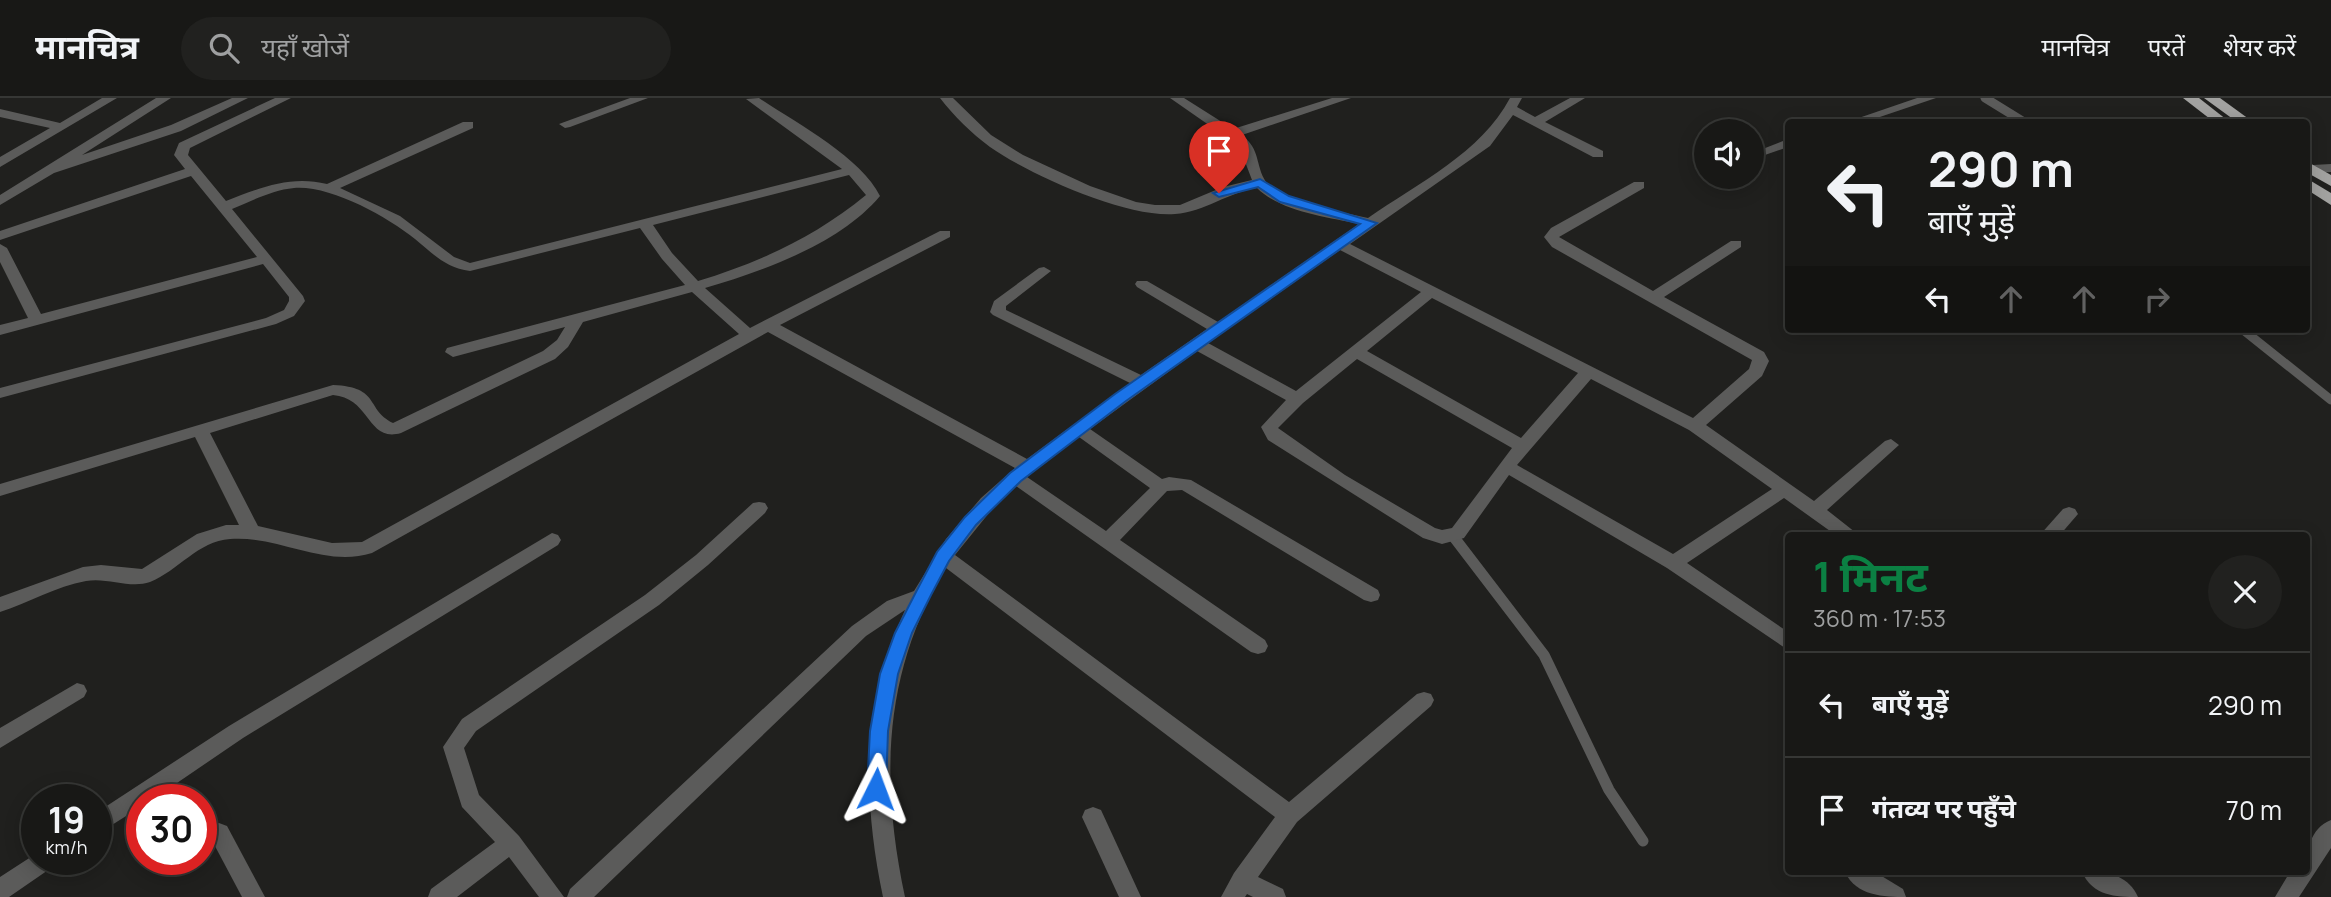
<!DOCTYPE html>
<html lang="hi">
<head>
<meta charset="utf-8">
<style>
	:root { --surface:#181816; --page:#21211f; --text:#f1f3f6; --muted:#9fa0a1; --line:#363735; --accent:#0b8043 }
	body { margin:0; font-family:Manrope,"Noto Sans Devanagari",sans-serif; background:var(--page); color:var(--text); height:100vh; display:flex; flex-direction:column; font-size:26px; white-space:nowrap }
	* { box-sizing:border-box; margin:0 }
	p { font-size:23px; color:var(--muted) }
	.icon { flex:none; width:38px; height:38px; fill:none; stroke:currentColor; stroke-width:2; stroke-linecap:round; stroke-linejoin:round }
	.map { position:relative; flex:1; overflow:hidden }
	.details { position:absolute; left:1785px; top:434px; width:525px; height:343px; display:flex; flex-direction:column; background:var(--surface); border-radius:7px; box-shadow:0 4px 18px #0003,0 0 0 2px var(--line) }
	.details>* { flex:none }
	.guide { position:absolute; left:1785px; top:21px; width:525px; height:214px; border-radius:7px; box-shadow:0 4px 18px #0003,0 0 0 2px var(--line); background:#181816; color:var(--text); overflow:hidden }
	.controls { position:absolute; left:1694px; top:21px; display:grid; gap:14px }
	.controls a { display:grid; place-items:center; width:70px; height:70px; border-radius:50%; background:var(--surface); box-shadow:0 4px 18px #0003,0 0 0 2px var(--line); font-size:35px }
	.speed { position:absolute; left:21px; top:686px; display:flex; gap:14px; font-size:35px; font-weight:700; text-align:center }
	.speed>* { display:grid; place-content:center; width:91px; height:91px; border-radius:50%; background:var(--surface); box-shadow:0 4px 18px #0003,0 0 0 2px var(--line); line-height:1 }
	.speed small { font-size:18px; font-weight:400 }
	.speed .limit { border:10px solid #d22; background:#fff; color:#111 }
	.pin { position:absolute; display:grid; place-items:center; width:60px; height:60px; color:#fff; margin:-72px -30px; border-radius:50% 50% 50% 0; rotate:-45deg; box-shadow:0 0 7px #0007 }
	.pin .icon { rotate:45deg }
	.me { position:absolute; width:77px; margin:-38px; rotate:3deg; stroke-linejoin:round; filter:drop-shadow(0 0 5px #0008) }
	.turn { display:flex; align-items:center; gap:24px; height:147px; padding:0 28px; font-size:32px }
	.turn .icon { width:91px; height:91px; stroke-width:2.5 }
	.turn b { display:block; font-size:49px; line-height:60px }
	.lanes { display:flex; align-items:center; height:66px; padding:0 28px; background:#0003; justify-content:center; gap:35px; direction:ltr }
	.lanes .off { opacity:.35 }
	.round { display:grid; place-items:center; flex:none; width:74px; height:74px; border-radius:37px; background:var(--page) }
	.summary { display:flex; align-items:center; justify-content:space-between; height:119px; padding:0 28px }
	h1 { font-size:42px; font-weight:700; line-height:52px; color:var(--accent) }
	ul { padding:0; list-style:none }
	li { display:flex; align-items:center; gap:21px; height:105px; padding:0 28px; border-top:2px solid var(--line) }
	li div { flex:1 }
	li b { display:block; font-size:26px }
	li em { font-style:normal }
	header { display:flex; align-items:center; gap:42px; box-sizing:border-box; height:98px; padding:0 35px; background:var(--surface); border-bottom:2px solid var(--line) }
	header strong { font-size:33px }
	nav { display:flex; gap:38px; margin-inline-start:auto; font-size:24px }
	.search { width:490px; height:63px; background:var(--page); display:flex; align-items:center; gap:18px; box-sizing:border-box; padding:0 24px; border-radius:38px; color:var(--muted); font-size:26px }
	.map>svg:first-child { display:block }
	.lines { fill:none; stroke-linecap:round; stroke-linejoin:round }
	.service-far1 { stroke:#5b5b5a; stroke-width:9 }
	.service { stroke:#5b5b5a; stroke-width:11 }
	.minor { fill:#5b5b5a; fill-rule:evenodd }
	.tertiary { fill:#5b5b5a; fill-rule:evenodd }
	.trunk { fill:#a2a2a0; fill-rule:evenodd }
	.route { fill:#1a73e8; stroke:#114b97; stroke-width:2 }
</style>
</head>
<body>
<header>
<strong>मानचित्र</strong>
<div class="search"><svg class="icon" aria-label="search" viewBox="0 0 24 24"><circle cx="10" cy="10" r="6"/><path d="M15 15l6 6"/></svg>यहाँ खोजें</div>
<nav><a>मानचित्र</a><a>परतें</a><a>शेयर करें</a></nav>
</header>
<div class="map">
<svg width="2331" height="799" viewBox="0 0 2331 799">
	<rect width="100%" height="100%" fill="#20201e"/>
	<g class="lines">
		<g class="service-far1">
			<polyline points="1985,0 2024,24"/>
			<polyline points="2242,231 2331,302"/>
		</g>
		<polyline class="service" points="1453,438 1544,557 1609,692 1643,743"/>
		<g class="minor">
			<polygon points="102,0 117,0 0,69 0,59 50,30 0,19 0,11 60,25"/>
			<polygon points="156,0 171,0 82,57 171,27 232,0 248,0 181,33 54,75 0,107 0,97"/>
			<path d="M275,0H291L190,50L188,57L226,103C260,90 290,77 327,86L463,24H473V30L340,90L400,118L454,159L470,165L842,71L746,1L759,0C796,25 861,59 880,98C840,146 763,173 705,190L750,230L940,133H950V139L780,227L1027,361L1130,285L993,217L990,214L994,203L1039,170L1044,169L1051,173L1006,208V212L1141,277L1207,231L1137,189L1135,186L1137,183H1147L1218,224L1359,126C1327,119 1281,114 1257,90C1229,94 1204,114 1175,116C1126,120 1030,77 990,49C971,35 954,18 940,0H953L991,37L1023,57L1090,88L1136,104L1155,107H1180L1223,89L1252,82L1239,48L1170,0H1184L1233,31L1332,0H1351L1242,37C1261,52 1255,67 1266,84C1282,105 1343,114 1368,120C1418,85 1481,55 1510,0H1522L1517,9L1535,19L1570,0H1585L1545,24L1603,53V59H1593L1513,17L1490,48L1350,146L1693,320L1749,271L1752,262L1552,149L1544,139L1551,130L1634,84H1644V90L1559,139L1653,193L1731,143H1741V149L1664,199L1764,254L1769,263L1762,278L1706,327L1814,403L1885,343L1891,341L1899,347L1827,412L1860,438H1837L1784,400L1687,465L1788,534V552L1667,470L1509,377L1464,440L1442,446L1423,440L1268,342L1261,329L1286,302L1197,253L1090,331L1162,381L1169,379L1191,382L1378,492L1380,497L1378,502L1371,504L1364,502L1182,392L1167,393L1120,442L1265,542L1268,548L1265,554L1258,556L1251,554L1016,388L993,410L955,457L1289,704L1417,596L1424,594L1431,596L1434,602L1431,608L1297,724L1258,779L1283,791L1286,799H1253L1247,796L1245,799H1221L1234,775L1275,719L946,470C883,573 880,682 905,799H883C862,698 862,607 905,512L866,538L594,799H567L570,791L852,528L887,503L914,493L946,441L981,400L1015,370L768,234L372,455C324,470 278,437 230,441C198,443 178,473 150,484C130,491 107,479 86,483C56,488 29,505 0,514V499L83,469L101,467L142,471L197,436L226,427H239L195,339L0,398V386L333,287C381,289 365,311 393,325L543,253L557,242L565,229L453,259L445,254L447,250L685,187L662,161L640,130L470,173C446,170 433,156 415,141C386,118 330,87 294,90C272,92 252,103 232,111L303,198L305,203L294,218L276,226L0,300V290L266,220L284,212L289,203V199L263,166L0,237V227L28,220L0,164V146L7,150L41,216L257,159L191,78L0,142V133L185,71L174,57L179,45ZM849,77L866,97C815,139 760,164 698,183L672,155L653,127ZM1340,152L1421,194L1296,293L1208,245ZM692,194L739,236L362,444L332,445L258,428L210,335L333,297C371,300 367,345 401,335L555,261L568,249L583,224ZM1432,200L1578,275L1521,340L1367,253ZM1357,261L1512,350L1452,430L1442,432L1435,430L1345,377L1278,330L1303,305ZM1591,281L1689,332L1772,391L1673,456L1517,367ZM1079,339L1150,390L1106,433L1027,379Z"/>
			<polygon points="630,0 648,0 570,29 565,30 559,26"/>
			<polygon points="1917,0 1936,0 1865,24 1847,24"/>
			<polygon points="1788,41 1788,49 1762,58 1755,54"/>
			<polygon points="2331,66 2331,74 2313,75 2306,71 2313,67"/>
			<polygon points="759,404 765,405 768,410 765,415 708,467 659,507 476,633 464,650 479,697 519,738 564,799 539,799 509,759 457,799 428,799 431,791 495,744 462,709 443,649 462,621 645,497 696,457 753,405"/>
			<polygon points="2069,409 2075,411 2078,416 2059,438 2039,438 2063,411"/>
			<polygon points="552,435 558,437 561,442 558,447 243,640 152,702 142,702 142,708 96,737 96,715 229,628"/>
			<polygon points="77,585 84,587 87,593 84,599 0,650 0,630"/>
			<polygon points="1093,709 1101,712 1141,799 1119,799 1082,719 1085,712"/>
			<polygon points="219,725 227,728 265,799 242,799 208,735 211,728"/>
			<polygon points="37,755 37,761 57,761 54,768 9,799 0,799 0,779"/>
			<path d="M1845,774H1875L1903,791L1906,799C1884,799 1856,798 1845,774Z"/>
			<path d="M2082,774C2103,772 2128,776 2138,799C2115,799 2093,798 2082,774Z"/>
		</g>
		<path class="tertiary" d="M2331,722V750L2299,799H2275L2290,774H2306C2306,754 2310,730 2331,722Z"/>
		<g class="trunk">
			<polygon points="2183,0 2199,0 2227,22 2225,24 2214,24"/>
			<polygon points="2204,0 2220,0 2253,24 2237,24"/>
			<polygon points="2306,63 2331,77 2331,88 2306,74"/>
			<polygon points="2306,80 2331,95 2331,107 2306,91"/>
		</g>
	</g>
	<polygon class="route" points="1260,81 1289,98 1377,125 1126,303 1021,383 976,427 949,463 931,497 912,535 898,576 888,633 886,691 883,697 876,700 869,697 867,691 870,633 880,576 895,535 917,492 937,454 965,419 1010,375 1115,296 1360,126 1280,104 1258,89 1219,99 1213,95"/>
</svg>
<div class="controls">
<a><svg class="icon" aria-label="sound" viewBox="0 0 24 24"><path d="M4 9h4l5-4v14l-5-4H4zM17 9q2 3 0 6"/></svg></a>
</div>
<div class="speed"><div>19<small>km/h</small></div><div class="limit">30</div></div>
<div class="pin" style="left:1219px;top:95px;background:#d93025"><svg class="icon" aria-label="arrive" viewBox="0 0 24 24"><path d="M6 21V4h12l-3 4 3 4H6"/></svg></div>
<svg class="me" style="left:876px;top:691px" viewBox="-20 -20 40 40"><path d="M0-17L14 15 0 8-14 15z" fill="#1a73e8" stroke="#fff" stroke-width="4"/></svg>
<div class="guide">
<div class="turn"><svg class="icon" aria-label="left" viewBox="0 0 24 24"><path d="M17 20v-9H6M10 6l-5 5 5 5"/></svg><div><b>290 m</b>बाएँ मुड़ें</div></div>
<div class="lanes"><svg class="icon" aria-label="left" viewBox="0 0 24 24"><path d="M17 20v-9H6M10 6l-5 5 5 5"/></svg><svg class="icon off" aria-label="ahead" viewBox="0 0 24 24"><path d="M12 20V5M6 11l6-6 6 6"/></svg><svg class="icon off" aria-label="ahead" viewBox="0 0 24 24"><path d="M12 20V5M6 11l6-6 6 6"/></svg><svg class="icon off" aria-label="right" viewBox="0 0 24 24"><path d="M7 20v-9h11M14 6l5 5-5 5"/></svg></div>
</div>
<section class="details">
<div class="summary"><div><h1>1 मिनट</h1><p>360 m · 17:53</p></div><a class="round"><svg class="icon" aria-label="close" viewBox="0 0 24 24"><path d="M6 6l12 12M18 6L6 18"/></svg></a></div>
<ul>
<li><svg class="icon" aria-label="left" viewBox="0 0 24 24"><path d="M17 20v-9H6M10 6l-5 5 5 5"/></svg><div><b>बाएँ मुड़ें</b></div><em>290 m</em></li>
<li><svg class="icon" aria-label="arrive" viewBox="0 0 24 24"><path d="M6 21V4h12l-3 4 3 4H6"/></svg><div><b>गंतव्य पर पहुँचे</b></div><em>70 m</em></li>
</ul>
</section>
</div>
</body>
</html>
